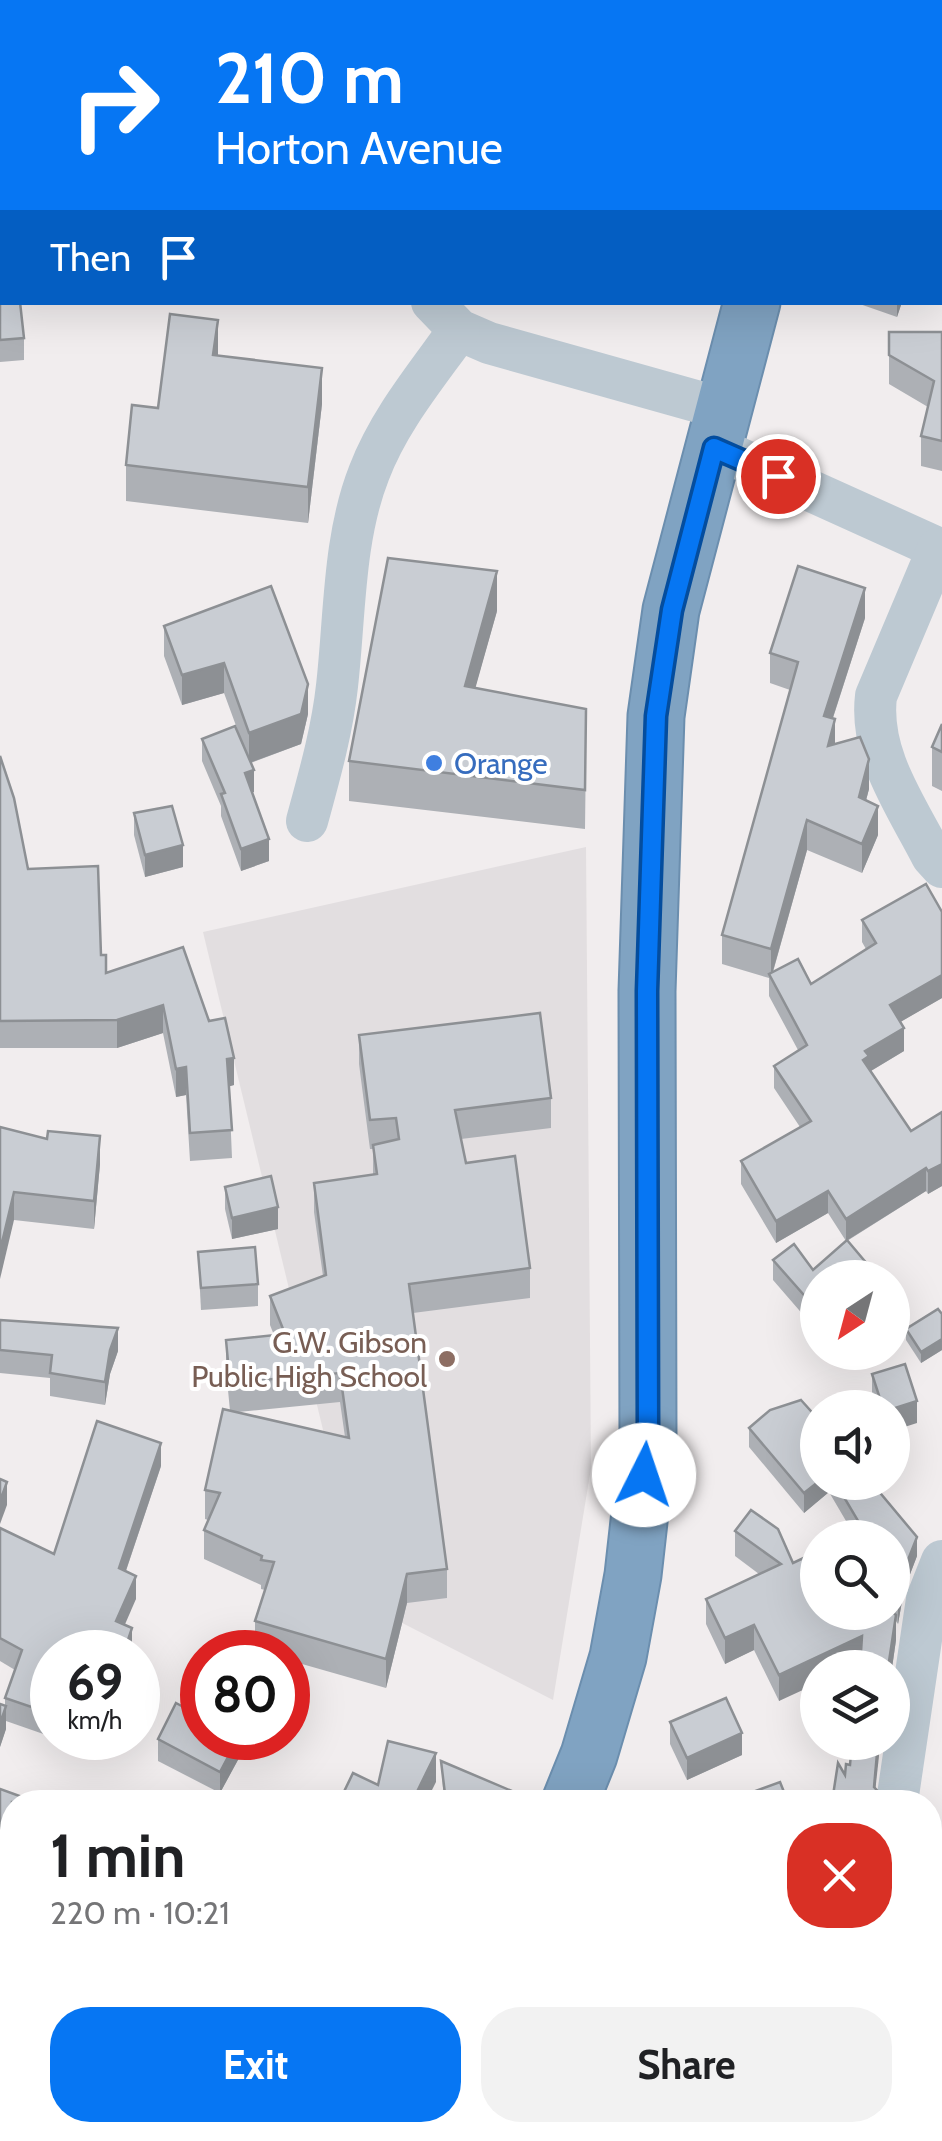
<!DOCTYPE html>
<html lang="en">
<head>
<meta charset="utf-8">
<style>
	:root { --surface:#fff; --page:#f2f2f2; --text:#202124; --muted:#757577; --accent:#0676f3 }
	body { margin:0; font-family:Cabin,sans-serif; background:var(--page); color:var(--text); height:100vh; display:flex; flex-direction:column; font-size:38px; white-space:nowrap }
	* { box-sizing:border-box; margin:0 }
	p { font-size:32px; color:var(--muted) }
	.icon { flex:none; width:55px; height:55px; fill:none; stroke:currentColor; stroke-width:2; stroke-linecap:round; stroke-linejoin:round }
	.map { position:relative; flex:1; overflow:hidden }
	.panel { position:absolute; left:0px; top:1790px; width:942px; height:352px; display:flex; flex-direction:column; background:var(--surface); border-radius:40px 40px 0 0; box-shadow:0 10px 40px #0002 }
	.panel>* { flex:none }
	.top-card { position:absolute; left:0px; top:0px; width:942px; height:305px; box-shadow:0 10px 40px #0002; background:#0676f3; color:#fff; overflow:hidden }
	.needle { width:65px; rotate:216deg }
	.tools { position:absolute; left:800px; top:1260px; display:grid; gap:20px }
	.tools a { display:grid; place-items:center; width:110px; height:110px; border-radius:50%; background:var(--surface); box-shadow:0 10px 40px #0002; font-size:50px }
	.speed { position:absolute; left:30px; top:1630px; display:flex; gap:20px; font-size:50px; font-weight:700; text-align:center }
	.speed>* { display:grid; place-content:center; width:130px; height:130px; border-radius:50%; background:var(--surface); box-shadow:0 10px 40px #0002; line-height:1 }
	.speed small { font-size:25px; font-weight:400 }
	.speed .limit { border:15px solid #d22; background:#fff; color:#111 }
	.pin { position:absolute; display:grid; place-items:center; width:85px; height:85px; color:#fff; margin:-42px; border:5px solid #fff; border-radius:50%; box-shadow:0 2px 10px #0007 }
	.me { position:absolute; width:110px; margin:-55px; rotate:4deg; stroke-linejoin:round; filter:drop-shadow(0 0 8px #0008) }
	.turn { display:flex; align-items:center; gap:35px; height:210px; padding:0 50px; font-size:45px }
	.turn .icon { width:130px; height:130px; stroke-width:2.5 }
	.turn b { display:block; font-size:70px; line-height:85px }
	.then { display:flex; align-items:center; height:95px; padding:0 50px; background:#0003; gap:20px; font-size:38px }
	.round { display:grid; place-items:center; flex:none; width:105px; height:105px; border-radius:40px; background:var(--page) }
	.summary { display:flex; align-items:center; justify-content:space-between; height:170px; padding:0 50px }
	h1 { font-size:60px; font-weight:800; line-height:75px }
	.button { display:flex; gap:20px; margin-top:auto; padding:20px 50px }
	.button a { flex:1; height:115px; border-radius:40px; background:var(--accent); color:#fff; font-size:40px; font-weight:800; line-height:115px; text-align:center }
	.button a+a { background:var(--page); color:var(--text) }
	.map>svg:first-child { display:block }
	.education { fill:#e2dee0 }
	.lines { fill:none; stroke-linecap:round; stroke-linejoin:round }
	.highway-casing { stroke:#6b8eae; stroke-width:59 }
	.minor { stroke:#bdc9d2; stroke-width:42 }
	.highway { stroke:#80a3c2; stroke-width:55 }
	.wall { fill:#adb0b5; fill-rule:evenodd }
	.shaded-wall { fill:#8d9094 }
	.building { fill:#c9cdd3; stroke:#8d9094; stroke-width:2.5 }
	.route-casing { stroke:#044d9e; stroke-width:25 }
	.route { stroke:#0676f3; stroke-width:18 }
	.shop-dot { fill:#3f7fe0; stroke:#fff; stroke-width:4 }
	.education-dot { fill:#8d6e63; stroke:#fff; stroke-width:4 }
	.labels { text-anchor:middle; dominant-baseline:central; stroke-width:8; stroke-linejoin:round; paint-order:stroke }
	.shop-label { font-size:30px; fill:#366cbe; stroke:#fff; text-anchor:start }
	.education-label { font-size:30px; fill:#785e54; stroke:#fff; text-anchor:end }
</style>
</head>
<body>
<div class="map">
<svg width="942" height="2141" viewBox="0 0 942 2141">
	<rect width="100%" height="100%" fill="#f1edee"/>
	<polygon class="education" points="586,847 591,1468 553,1700 365,1604 203,932"/>
	<g class="lines">
		<defs>
			<g id="highway">
				<polyline points="831,2 832,0"/>
				<polyline points="570,1802 589,1755 618,1657 633,1575 648,1441 647,991 656,716 671,610 752,302"/>
				<polyline points="434,2141 438,2130"/>
			</g>
		</defs>
		<use href="#highway" class="highway-casing"/>
		<g class="minor">
			<polyline points="432,302 459,330 489,343 724,409"/>
			<polyline points="714,447 942,550"/>
			<path d="M938,549L876,696C869,755 906,805 932,856L942,867"/>
			<path d="M307,821C319,777 332,732 337,686C345,616 343,539 369,473C389,420 427,375 459,330"/>
			<polyline points="897,1802 927,1599 942,1561"/>
			<polyline points="844,2141 847,2130"/>
		</g>
		<use href="#highway" class="highway"/>
	</g>
	<g class="wall">
		<polygon points="253,0 341,0 340,2 262,2"/>
		<rect x="561" y="0" width="205" height="2"/>
		<polygon points="0,299 24,338 24,360 0,362"/>
		<polygon points="854,302 902,302 897,317"/>
		<polygon points="889,332 942,332 942,471 921,466 921,436 928,407 889,384"/>
		<polygon points="218,356 322,404 308,523 126,501 126,465 158,408"/>
		<polygon points="497,611 475,688 586,748 585,829 349,801 349,761"/>
		<polygon points="865,618 833,718 835,744 869,789 866,800 878,835 862,873 807,850 773,972 811,984 866,949 862,942 862,920 942,912 942,998 900,1022 904,1051 871,1071 911,1131 942,1112 942,1186 928,1194 926,1191 847,1241 818,1278 818,1332 773,1280 773,1260 813,1270 846,1241 828,1213 776,1243 741,1184 741,1161 800,1127 774,1088 774,1066 798,1050 769,996 769,978 722,964 722,935 790,690 770,683 770,653"/>
		<polygon points="164,626 308,714 301,744 251,763 254,792 252,792 269,861 241,871 221,816 221,806 202,761 202,739 242,742 224,693 182,705 164,656"/>
		<polygon points="932,747 942,752 942,791 932,786"/>
		<polygon points="0,756 28,869 101,955 106,973 209,1021 234,1085 229,1086 232,1158 190,1161 186,1095 176,1097 163,1033 117,1048 0,1048"/>
		<polygon points="134,813 183,867 145,877 134,835"/>
		<path d="M359,1035L551,1098V1128L461,1139L466,1163L530,1268V1298L413,1313L447,1569V1598L407,1603L386,1688L288,1660V1652H262L255,1651V1621L265,1590L261,1589V1585L204,1559V1530L208,1520L205,1519V1490L230,1411L226,1369V1340L274,1335L270,1325V1296L323,1276L314,1212V1183L373,1175V1149H370L359,1064ZM340,1402L345,1437L238,1412Z"/>
		<polygon points="0,1127 100,1164 94,1229 14,1220"/>
		<polygon points="225,1187 278,1229 232,1239 225,1209"/>
		<polygon points="198,1252 258,1284 258,1306 201,1310"/>
		<polygon points="942,1314 942,1350 921,1363 906,1340 906,1329"/>
		<polygon points="0,1320 118,1351 110,1374 105,1405 50,1396 50,1378 0,1373"/>
		<polygon points="872,1374 917,1423 892,1408 876,1408 872,1396"/>
		<polygon points="749,1428 818,1482 871,1482 917,1556 904,1590 898,1624 896,1621 896,1640 892,1668 860,1668 860,1663 850,1668 818,1668 779,1701 754,1650 725,1664 706,1624 706,1599 759,1574 735,1556 735,1531 793,1563 892,1612 892,1538 856,1538 829,1492 804,1513 749,1447"/>
		<polygon points="161,1466 126,1571 136,1599 52,1652 52,1737 6,1721 6,1729 0,1747 0,1704 5,1706 5,1698 15,1670 0,1661 0,1528 54,1554"/>
		<polygon points="670,1722 742,1755 687,1780 670,1744"/>
		<polygon points="54,1738 99,1738 94,1751"/>
		<polygon points="202,1738 273,1738 271,1748 239,1739 239,1758 220,1793 158,1761 158,1739"/>
		<polygon points="441,1761 533,1802 444,1802"/>
		<polygon points="930,1984 942,1992 942,2115 939,2118 930,2110"/>
		<polygon points="0,2048 11,2055 12,2051 12,2099 0,2094"/>
		<polygon points="618,2130 823,2130 826,2141 631,2141"/>
	</g>
	<g class="shaded-wall">
		<polygon points="942,100 942,139 940,140 940,101"/>
		<polygon points="2,176 2,214 0,222 0,185"/>
		<polygon points="897,302 902,302 897,317"/>
		<polygon points="218,320 218,356 213,355"/>
		<polygon points="322,368 322,404 308,523 308,487"/>
		<polygon points="497,571 497,611 465,725 465,686"/>
		<polygon points="865,588 865,618 824,745 824,716"/>
		<polygon points="224,663 224,693 182,705 182,675"/>
		<polygon points="308,684 308,714 301,744 249,763 249,733"/>
		<polygon points="835,719 835,749 828,746"/>
		<polygon points="869,759 869,789 859,827 859,797"/>
		<polygon points="254,770 254,792 245,795 245,773"/>
		<polygon points="878,806 878,835 862,873 862,844"/>
		<polygon points="807,820 807,850 771,978 771,949"/>
		<polygon points="269,839 269,861 241,871 241,849"/>
		<polygon points="183,845 183,867 145,877 145,855"/>
		<polygon points="942,975 942,998 890,1028 890,1005"/>
		<polygon points="163,1005 163,1033 117,1048 117,1020"/>
		<polygon points="904,1028 904,1051 869,1072 863,1060 865,1051"/>
		<polygon points="234,1058 234,1085 227,1087 227,1059"/>
		<polygon points="186,1067 186,1095 176,1097 176,1069"/>
		<polygon points="100,1136 100,1164 94,1229 94,1201"/>
		<polygon points="942,1163 942,1186 928,1194 928,1171"/>
		<polygon points="926,1168 926,1191 846,1241 846,1219"/>
		<polygon points="828,1191 828,1213 776,1243 776,1221"/>
		<polygon points="14,1192 14,1220 0,1279 0,1251"/>
		<polygon points="278,1207 278,1229 232,1239 232,1218"/>
		<polygon points="118,1328 118,1351 110,1374 105,1405 105,1382 110,1350"/>
		<polygon points="942,1339 942,1350 921,1363 921,1352"/>
		<polygon points="917,1401 917,1423 892,1431 892,1409"/>
		<polygon points="161,1443 161,1466 119,1591 119,1568"/>
		<polygon points="7,1482 7,1505 0,1524 0,1501"/>
		<polygon points="818,1482 829,1482 829,1492 804,1513 804,1493"/>
		<polygon points="917,1537 917,1556 904,1590 898,1624 898,1604 904,1570"/>
		<polygon points="407,1574 407,1603 386,1688 386,1659"/>
		<polygon points="136,1576 136,1599 116,1645 116,1621"/>
		<polygon points="896,1615 896,1640 892,1668 888,1668"/>
		<polygon points="754,1625 754,1650 725,1664 725,1638"/>
		<polygon points="132,1628 132,1651 124,1652"/>
		<polygon points="862,1636 862,1662 850,1668 818,1668 818,1683 779,1701 779,1675"/>
		<polygon points="6,1706 6,1729 0,1747 0,1724"/>
		<polygon points="742,1733 742,1755 687,1780 687,1758"/>
		<polygon points="94,1738 99,1738 94,1751"/>
		<polygon points="239,1738 239,1758 220,1793 220,1772"/>
		<polygon points="878,1742 879,1756 874,1802 874,1787"/>
		<polygon points="436,1753 436,1782 426,1802 412,1802"/>
		<polygon points="12,1872 12,1894 0,1924 0,1902"/>
		<polygon points="942,2093 942,2115 939,2118 939,2096"/>
		<polygon points="273,2130 290,2130 273,2137"/>
		<polygon points="577,2130 582,2130 582,2141 574,2141 574,2135"/>
	</g>
	<g class="building">
		<polygon points="0,0 79,0 79,2 2,2 2,176 0,185"/>
		<polygon points="574,0 763,0 762,2 583,2"/>
		<polygon points="942,14 942,100 940,101 940,15"/>
		<polygon points="2,298 2,302 20,302 24,338 0,340 0,299"/>
		<polygon points="170,314 218,320 213,355 322,368 308,487 126,465 132,405 158,408"/>
		<polygon points="889,332 942,332 942,441 921,436 934,381 889,355"/>
		<polygon points="388,558 497,571 465,686 586,709 585,790 349,761"/>
		<polygon points="798,566 865,588 824,716 835,719 828,746 860,737 869,759 859,797 878,806 862,844 807,820 771,949 722,935 798,662 770,653"/>
		<polygon points="271,586 308,684 301,714 249,733 224,663 182,675 164,626"/>
		<polygon points="942,724 942,752 932,747"/>
		<polygon points="235,726 254,770 245,773 269,839 241,849 221,794 225,793 202,739"/>
		<polygon points="0,756 14,798 28,869 98,866 101,955 106,955 106,973 183,947 209,1021 225,1018 234,1058 227,1059 232,1130 190,1133 186,1067 176,1069 163,1005 117,1020 0,1021"/>
		<polygon points="172,806 183,845 145,855 134,813"/>
		<polygon points="926,884 942,912 942,975 890,1005 904,1028 865,1051 869,1056 863,1060 911,1131 942,1112 942,1164 928,1171 926,1168 846,1219 828,1191 776,1221 741,1161 811,1121 774,1066 807,1045 769,974 798,959 811,984 876,943 862,920"/>
		<polygon points="540,1013 551,1098 455,1110 466,1163 515,1156 530,1268 409,1284 447,1569 407,1574 386,1659 255,1621 274,1562 261,1560 262,1556 204,1530 220,1493 205,1490 223,1409 349,1438 340,1373 230,1383 226,1340 285,1334 270,1296 326,1275 314,1183 377,1174 373,1145 399,1139 396,1118 370,1120 359,1035"/>
		<polygon points="0,1127 47,1139 48,1131 100,1136 94,1201 14,1192 0,1251"/>
		<polygon points="271,1176 278,1207 232,1218 225,1187"/>
		<polygon points="847,1240 879,1278 818,1278 818,1311 773,1260 794,1244 813,1270"/>
		<polygon points="255,1247 258,1284 201,1288 198,1252"/>
		<polygon points="938,1309 942,1314 942,1339 921,1352 906,1329"/>
		<polygon points="0,1320 118,1328 110,1350 105,1382 50,1373 52,1355 0,1350"/>
		<polygon points="905,1364 917,1401 892,1409 892,1408 883,1408 872,1374"/>
		<polygon points="801,1400 818,1419 818,1482 804,1493 749,1428 770,1410"/>
		<polygon points="97,1421 161,1443 119,1568 136,1576 116,1621 132,1628 124,1652 52,1652 52,1714 5,1698 22,1650 0,1638 0,1528 54,1554"/>
		<polygon points="0,1479 7,1482 0,1501"/>
		<polygon points="835,1482 871,1482 917,1537 904,1570 898,1604 892,1598 892,1538 864,1538 867,1536"/>
		<polygon points="751,1510 778,1529 793,1563 812,1554 818,1558 818,1612 892,1612 896,1615 888,1668 860,1668 862,1636 779,1675 754,1625 725,1638 706,1599 781,1564 735,1531"/>
		<polygon points="726,1698 742,1733 687,1758 670,1722"/>
		<polygon points="176,1703 202,1717 202,1738 238,1738 220,1772 158,1739"/>
		<polygon points="0,1704 6,1706 0,1724"/>
		<polygon points="388,1741 436,1753 412,1802 339,1802 353,1773 378,1785"/>
		<polygon points="852,1742 878,1742 874,1787 888,1802 832,1802 838,1763 845,1775 846,1764 850,1765"/>
		<polygon points="441,1761 533,1800 532,1802 446,1802"/>
		<polygon points="780,1782 788,1802 726,1802"/>
		<polygon points="0,1789 36,1802 12,1802 12,1872 0,1902"/>
		<polygon points="149,1799 176,1802 149,1802"/>
		<polygon points="930,1984 942,1992 942,2093 939,2096 930,2088 930,2033 932,2031 930,2030"/>
		<polygon points="0,2048 11,2055 12,2051 12,2078 0,2072"/>
		<polygon points="930,2118 942,2136 942,2141 897,2141 892,2133 898,2130 930,2130"/>
		<polygon points="530,2130 577,2130 574,2135 575,2141 525,2141"/>
		<polygon points="645,2130 823,2130 826,2135 818,2141 658,2141"/>
		<polygon points="61,2133 66,2141 48,2141"/>
	</g>
	<g class="lines">
		<defs>
			<polyline id="route" points="644,1475 648,1441 647,991 656,716 672,610 714,448 778,476"/>
		</defs>
		<use href="#route" class="route-casing"/>
		<use href="#route" class="route"/>
	</g>
	<circle class="shop-dot" cx="434" cy="763" r="10"/>
	<circle class="education-dot" cx="447" cy="1359" r="10"/>
	<g class="labels">
		<g class="shop-label">
			<text x="454" y="763">Orange</text>
		</g>
		<g class="education-label">
			<text x="427" y="1342">G.W. Gibson<tspan x="427" dy="34">Public High School</tspan></text>
		</g>
	</g>
</svg>
<div class="tools">
<a><svg class="needle" viewBox="-14 -14 28 28"><path d="M0-13l5 13h-10z" fill="#e53935"/><path d="M0 13l5-13h-10z" fill="#757577"/></svg></a>
<a><svg class="icon" aria-label="sound" viewBox="0 0 24 24"><path d="M4 9h4l5-4v14l-5-4H4zM17 9q2 3 0 6"/></svg></a>
<a><svg class="icon" aria-label="search" viewBox="0 0 24 24"><circle cx="10" cy="10" r="6"/><path d="M15 15l6 6"/></svg></a>
<a><svg class="icon" aria-label="layers" viewBox="0 0 24 24"><path d="M12 4l9 5-9 5-9-5zM3 14l9 5 9-5"/></svg></a>
</div>
<div class="speed"><div>69<small>km/h</small></div><div class="limit">80</div></div>
<div class="pin" style="left:778px;top:476px;background:#d93025"><svg class="icon" aria-label="arrive" viewBox="0 0 24 24"><path d="M6 21V4h12l-3 4 3 4H6"/></svg></div>
<svg class="me" style="left:644px;top:1475px" viewBox="-20 -20 40 40"><circle r="19" fill="#fff"/><path d="M0-13L10 11 0 6-10 11z" fill="#0676f3"/></svg>
<div class="top-card">
<div class="turn"><svg class="icon" aria-label="right" viewBox="0 0 24 24"><path d="M7 20v-9h11M14 6l5 5-5 5"/></svg><div><b>210 m</b>Horton Avenue</div></div>
<div class="then">Then<svg class="icon" aria-label="arrive" viewBox="0 0 24 24"><path d="M6 21V4h12l-3 4 3 4H6"/></svg></div>
</div>
<section class="panel">
<div class="summary"><div><h1>1 min</h1><p>220 m · 10:21</p></div><a class="round" style="background:#d93025;color:#fff"><svg class="icon" aria-label="close" viewBox="0 0 24 24"><path d="M6 6l12 12M18 6L6 18"/></svg></a></div>
<div class="button"><a>Exit</a><a>Share</a></div>
</section>
</div>
</body>
</html>
